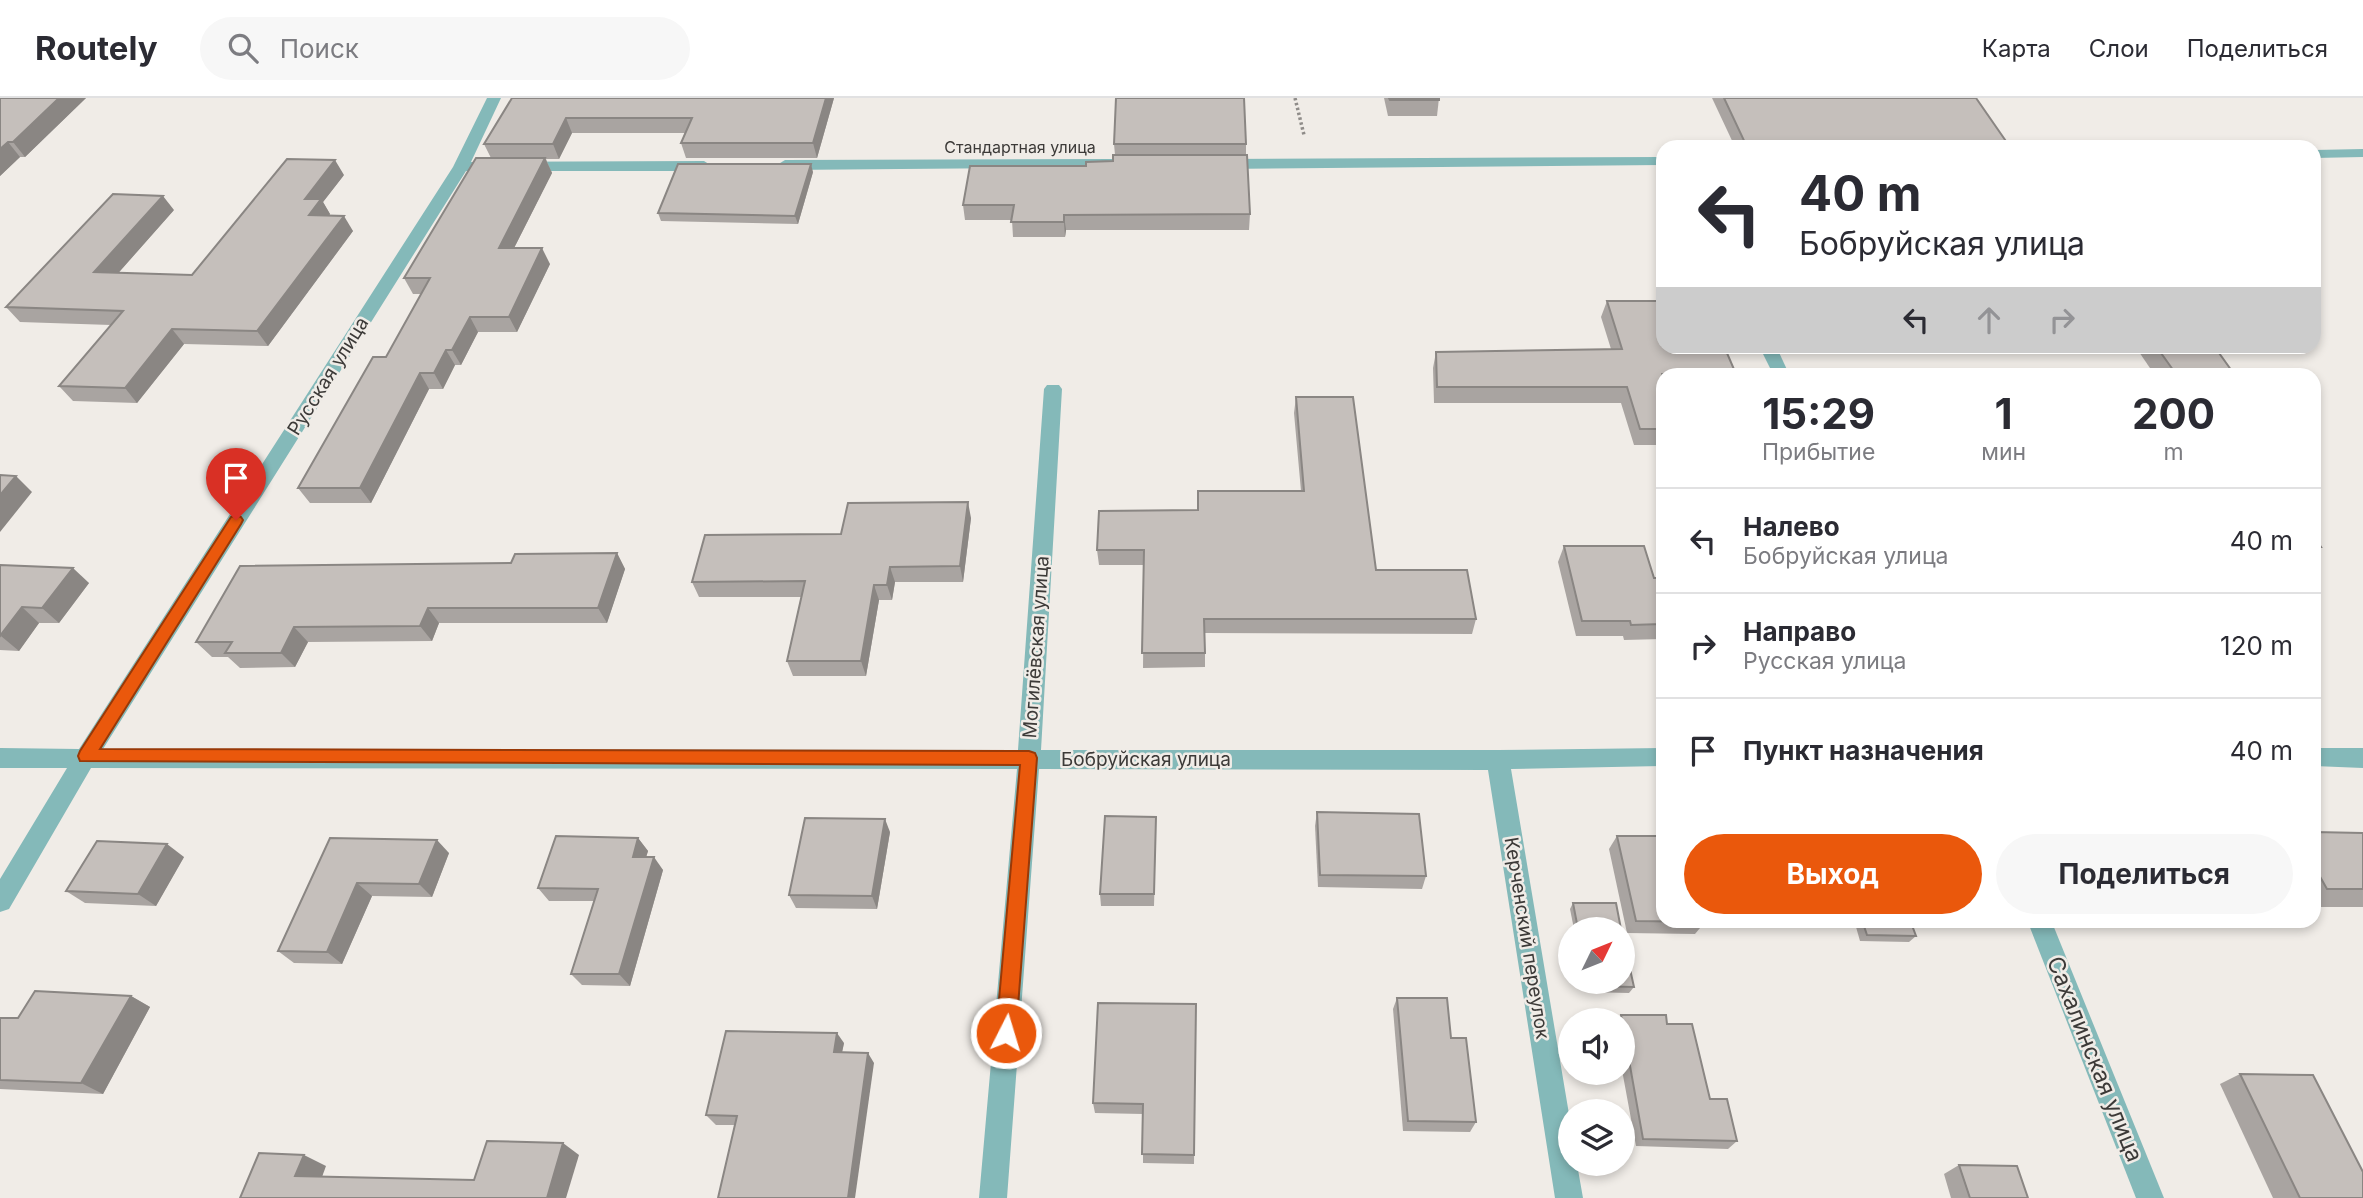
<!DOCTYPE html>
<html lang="ru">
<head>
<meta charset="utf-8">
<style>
	:root { --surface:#fff; --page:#f7f7f7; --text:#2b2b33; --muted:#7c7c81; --line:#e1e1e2; --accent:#ea580c }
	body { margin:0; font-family:Inter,sans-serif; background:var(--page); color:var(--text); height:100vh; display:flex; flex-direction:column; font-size:26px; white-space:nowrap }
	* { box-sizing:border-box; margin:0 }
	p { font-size:23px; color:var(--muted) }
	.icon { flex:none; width:38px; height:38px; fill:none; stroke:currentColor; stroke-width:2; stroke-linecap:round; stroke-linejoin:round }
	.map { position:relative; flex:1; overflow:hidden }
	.details { position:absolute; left:1656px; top:270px; width:665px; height:560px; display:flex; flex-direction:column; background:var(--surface); border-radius:21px; box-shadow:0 4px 10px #0003 }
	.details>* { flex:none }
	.top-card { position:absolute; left:1656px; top:42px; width:665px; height:214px; border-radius:21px; box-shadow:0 4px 10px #0003; background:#fff; color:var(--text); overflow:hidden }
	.needle { width:46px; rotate:47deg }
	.tools { position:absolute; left:1558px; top:819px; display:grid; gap:14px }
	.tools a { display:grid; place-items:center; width:77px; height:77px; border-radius:50%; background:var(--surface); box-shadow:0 4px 10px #0003; font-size:35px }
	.pin { position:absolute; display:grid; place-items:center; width:60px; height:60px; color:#fff; margin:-72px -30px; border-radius:50% 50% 50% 0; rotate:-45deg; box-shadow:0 0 7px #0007 }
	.pin .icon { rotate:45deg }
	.me { position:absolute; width:77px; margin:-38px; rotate:5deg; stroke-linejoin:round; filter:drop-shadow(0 0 5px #0008) }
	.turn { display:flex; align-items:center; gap:24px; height:147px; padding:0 28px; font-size:32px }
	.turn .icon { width:91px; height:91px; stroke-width:2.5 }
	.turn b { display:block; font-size:49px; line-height:60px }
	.lanes { display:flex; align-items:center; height:66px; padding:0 28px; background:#0003; justify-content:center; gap:35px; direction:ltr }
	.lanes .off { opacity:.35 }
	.eta { display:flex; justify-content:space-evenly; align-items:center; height:119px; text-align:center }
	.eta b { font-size:42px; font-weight:700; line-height:49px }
	.action { display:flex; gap:14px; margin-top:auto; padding:14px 28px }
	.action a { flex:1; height:80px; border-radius:42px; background:var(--accent); color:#fff; font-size:28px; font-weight:700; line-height:80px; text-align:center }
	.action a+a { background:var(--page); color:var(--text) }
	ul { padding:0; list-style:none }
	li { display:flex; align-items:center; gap:21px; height:105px; padding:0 28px; border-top:2px solid var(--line) }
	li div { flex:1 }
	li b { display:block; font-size:26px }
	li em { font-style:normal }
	header { display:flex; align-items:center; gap:42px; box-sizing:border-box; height:98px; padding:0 35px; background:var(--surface); border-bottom:2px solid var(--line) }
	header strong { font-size:33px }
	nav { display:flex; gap:38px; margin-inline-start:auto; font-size:24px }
	.search { width:490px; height:63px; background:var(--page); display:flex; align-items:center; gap:18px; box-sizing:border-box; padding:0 24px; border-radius:38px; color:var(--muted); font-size:26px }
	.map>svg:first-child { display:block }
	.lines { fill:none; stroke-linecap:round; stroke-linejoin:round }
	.path { stroke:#8f8c89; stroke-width:3.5; stroke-dasharray:2.5 2.5; stroke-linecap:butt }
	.minor { fill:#84b9b9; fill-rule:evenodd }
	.wall { fill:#a9a4a1 }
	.shaded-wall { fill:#8a8683 }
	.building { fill:#c5bfbb; stroke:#8a8683; stroke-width:2 }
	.route { fill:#ea580c; stroke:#983908; stroke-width:2 }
	.labels { text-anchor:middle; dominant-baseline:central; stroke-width:5; stroke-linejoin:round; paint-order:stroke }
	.far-street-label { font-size:16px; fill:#3c3a38; stroke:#f0ece7 }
	.street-label { font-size:19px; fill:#3c3a38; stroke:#f0ece7 }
	.near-street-label { font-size:23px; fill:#3c3a38; stroke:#f0ece7 }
</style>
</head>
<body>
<header>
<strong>Routely</strong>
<div class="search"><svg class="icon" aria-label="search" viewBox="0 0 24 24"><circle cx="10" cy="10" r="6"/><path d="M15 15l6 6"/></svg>Поиск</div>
<nav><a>Карта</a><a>Слои</a><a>Поделиться</a></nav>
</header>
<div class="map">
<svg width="2363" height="1100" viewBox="0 0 2363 1100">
	<rect width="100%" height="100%" fill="#f0ece7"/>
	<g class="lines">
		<polyline class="path" points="1295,0 1304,37"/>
		<g class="minor">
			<polygon points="487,0 501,0 471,64 704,63 712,68 704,73 466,73 103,651 1018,652 1044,291 1047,287 1059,287 1062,291 1041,652 1498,652 1662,650 1662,668 1511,671 1570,1022 1570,1066 1577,1066 1583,1100 1555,1100 1488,672 1039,671 1007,1100 979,1100 1017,671 91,670 9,811 0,814 0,781 67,670 0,670 0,650 79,651 453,69"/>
			<polygon points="2363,51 2363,59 2314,60 2314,52"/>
			<polygon points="1662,59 1662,67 1219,71 1211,66 1219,61"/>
			<polygon points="1113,61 1121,66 1118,69 785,72 777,67 785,62"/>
			<polygon points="1759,248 1776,248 1789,276 1773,276"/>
			<polygon points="2314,650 2363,650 2363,670 2314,668"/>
			<polygon points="2027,822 2051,822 2164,1100 2136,1100"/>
		</g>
	</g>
	<g class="wall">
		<polygon points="0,0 86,0 25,59 20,59 0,78"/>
		<polygon points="512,0 834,0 817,60 686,60 681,45 685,35 572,35 559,61 546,61 552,75 514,150 550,166 517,234 478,234 461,267 455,267 443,291 429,291 371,405 310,405 298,390 386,259 421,196 413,196 404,180 491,60 484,46"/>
		<polygon points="1384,0 1439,0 1437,18 1388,18"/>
		<polygon points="1712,0 1976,0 2010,49 1735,49"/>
		<polygon points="1114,46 1246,46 1246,57 1250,116 1249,132 1066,132 1065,139 1013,139 1012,122 965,122 963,107 1086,68 1113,63 1115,57"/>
		<polygon points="813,74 798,126 661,123 658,115"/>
		<polygon points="344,77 323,104 330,116 329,118 353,133 268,248 184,246 137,305 73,303 59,288 111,227 20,224 6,209 174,112 118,175 192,177"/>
		<polygon points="1607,203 1662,276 1662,347 1634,347 1621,305 1434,305 1433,270 1436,254 1611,251 1601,219"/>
		<polygon points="2135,248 2214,248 2234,276 2154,276"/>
		<polygon points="1296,299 1376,472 1476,521 1472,536 1205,535 1205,569 1143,570 1144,467 1099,467 1097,452 1198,412 1301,393 1294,315"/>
		<polygon points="971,420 963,484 895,484 892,502 879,502 866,578 793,578 787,563 802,499 699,499 692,484 841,436"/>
		<polygon points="2314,438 2321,449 2314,456"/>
		<polygon points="1564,448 1654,480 1662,480 1662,541 1624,542 1623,538 1576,538 1558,464"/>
		<polygon points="617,455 625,471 607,525 439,525 432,543 308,544 295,569 240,570 228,559 212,559 196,544 511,465"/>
		<polygon points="0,467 89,485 59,525 39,525 19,553 0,552"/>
		<polygon points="1317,714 1426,778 1422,791 1318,789 1315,728"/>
		<polygon points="1156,732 1154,808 1101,808 1100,796"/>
		<polygon points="890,734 877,811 796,810 789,797"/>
		<polygon points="2314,734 2363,735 2363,809 2314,809"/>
		<polygon points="1617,738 1705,824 1695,836 1627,835 1609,751"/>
		<polygon points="330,740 449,755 432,799 372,798 342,866 294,865 278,853"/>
		<polygon points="638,740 648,753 646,759 663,772 630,888 582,887 571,876 594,803 549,803 538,790"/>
		<polygon points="184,759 156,808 85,805 66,793"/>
		<polygon points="1573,805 1621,831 1574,831 1570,811"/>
		<polygon points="1854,822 1910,822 1916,838 1909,844 1860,843"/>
		<polygon points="1583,884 1622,884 1634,889 1629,895 1585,894"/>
		<polygon points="131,898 150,909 103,996 0,991 0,920 18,920"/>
		<polygon points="1397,900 1451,940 1476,1024 1470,1034 1403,1033 1393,911"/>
		<polygon points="1196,906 1194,1066 1143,1065 1143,1016 1095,1015 1093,1005"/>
		<polygon points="1621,917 1667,926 1710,1001 1737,1043 1728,1051 1636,1048 1622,972 1622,922 1616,922"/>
		<polygon points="844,945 842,954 874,965 735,1027 716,1027 706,1017"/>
		<polygon points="2240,976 2363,1100 2273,1100 2220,986"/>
		<polygon points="1959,1067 2028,1100 1951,1100 1944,1076"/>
	</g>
	<g class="shaded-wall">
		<polygon points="59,0 86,0 25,59 13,44"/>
		<polygon points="826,0 834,0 817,60 813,45"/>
		<polygon points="566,20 572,35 559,61 553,46"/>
		<polygon points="8,44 20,59 0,78 0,51"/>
		<polygon points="545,60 552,75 506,166 499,150"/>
		<polygon points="335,62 344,77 323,104 330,116 318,132 309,117 305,101"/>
		<polygon points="811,66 813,74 798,126 795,118"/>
		<polygon points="163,98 174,112 106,189 94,174"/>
		<polygon points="1064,117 1066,132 1065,139 1064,124"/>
		<polygon points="344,118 353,133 268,248 257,233"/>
		<polygon points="542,150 550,166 517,234 509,219"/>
		<polygon points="470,219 478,234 461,267 452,252"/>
		<polygon points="172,231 184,246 137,305 125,290"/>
		<polygon points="446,252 455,267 443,291 434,275"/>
		<polygon points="420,275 429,291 371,405 360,390"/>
		<polygon points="16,378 32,394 0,434 0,397"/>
		<polygon points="968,404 971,420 963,484 960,468"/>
		<polygon points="617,455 625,471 607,525 598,510"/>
		<polygon points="890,469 895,484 892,502 887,487"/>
		<polygon points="73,470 89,485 59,525 42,510"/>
		<polygon points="874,487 879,502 866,578 861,563"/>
		<polygon points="22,509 39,525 19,553 1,538"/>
		<polygon points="428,510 439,525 432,543 420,528"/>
		<polygon points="294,529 308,544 295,569 281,555"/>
		<polygon points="885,721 890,734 877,811 872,798"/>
		<polygon points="638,740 648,753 642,772 633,759"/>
		<polygon points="437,742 449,755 432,799 419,786"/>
		<polygon points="167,746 184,759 156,808 138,796"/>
		<polygon points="654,759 663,772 630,888 619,876"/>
		<polygon points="357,785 372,798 342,866 327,854"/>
		<polygon points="131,898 150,909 103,996 81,985"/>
		<polygon points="837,935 844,945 840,964 834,954"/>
		<polygon points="868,955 874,965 855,1100 848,1100"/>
		<polygon points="563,1045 579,1057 566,1100 547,1100"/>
		<polygon points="304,1057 326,1068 318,1090 295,1078"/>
	</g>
	<g class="building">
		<polygon points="0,0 59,0 13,44 8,44 0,51"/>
		<polygon points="512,0 826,0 813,45 681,45 692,20 566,20 553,46 484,46"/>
		<polygon points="1116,0 1244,0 1246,46 1114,46"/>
		<polygon points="1389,0 1439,0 1439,2 1390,2"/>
		<polygon points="1724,0 1976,0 2010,49 1747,49"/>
		<polygon points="1113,57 1247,57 1250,116 1064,117 1064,124 1011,124 1014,107 963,107 970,68 1086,68 1086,64 1113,63"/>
		<polygon points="476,60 545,60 499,150 542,150 509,219 470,219 452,252 446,252 434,275 420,275 360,390 298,390 373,259 386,259 430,180 404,180"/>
		<polygon points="287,61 335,62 305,101 321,101 309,117 344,118 257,233 172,231 125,290 59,288 123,213 6,209 113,96 163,98 94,174 192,177"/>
		<polygon points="678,66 811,66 795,118 658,115"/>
		<polygon points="1607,203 1662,203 1662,248 1724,248 1736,276 1662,276 1662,331 1640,331 1627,289 1437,289 1436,254 1622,251"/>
		<polygon points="2156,248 2214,248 2234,276 2176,276"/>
		<polygon points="1296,299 1353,299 1376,472 1467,472 1476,521 1204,521 1205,555 1142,555 1144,452 1097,452 1099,413 1198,412 1198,393 1304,393"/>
		<polygon points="0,377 16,378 0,397"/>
		<polygon points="968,404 960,468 890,469 887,487 874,487 861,563 787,563 805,483 692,484 705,437 841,436 848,405"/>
		<polygon points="2314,438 2321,449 2314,449"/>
		<polygon points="1564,448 1644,448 1654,480 1662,480 1662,526 1631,527 1630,523 1582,523"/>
		<polygon points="617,455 598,510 428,510 420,528 294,529 281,555 225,555 232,544 196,544 240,468 511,465 515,456"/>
		<polygon points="0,467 73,470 42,510 22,509 0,538"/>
		<polygon points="1317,714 1419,716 1426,778 1320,777"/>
		<polygon points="1105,718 1156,719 1154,796 1100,796"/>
		<polygon points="805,720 885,721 872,798 789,797"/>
		<polygon points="2314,734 2363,735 2363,791 2327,791 2314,768"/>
		<polygon points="556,738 638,740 633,759 654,759 619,876 571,876 598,791 538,790"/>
		<polygon points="1617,738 1662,738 1662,822 1704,822 1705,824 1636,823"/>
		<polygon points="330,740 437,742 419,786 357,785 327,854 278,853"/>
		<polygon points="97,743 167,746 138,796 66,793"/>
		<polygon points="1573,805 1616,805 1621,831 1578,831"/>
		<polygon points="1862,822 1910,822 1916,838 1867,837"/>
		<polygon points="1622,835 1634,889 1589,888 1588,884 1622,884"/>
		<polygon points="35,893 131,898 81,985 0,982 0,920 18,920"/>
		<polygon points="1397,900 1447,900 1451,940 1466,940 1476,1024 1408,1023"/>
		<polygon points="1098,905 1196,906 1194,1057 1142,1056 1143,1006 1093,1005"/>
		<polygon points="1621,917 1666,917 1667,926 1692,926 1710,1001 1727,1001 1737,1043 1643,1041"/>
		<polygon points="726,933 837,935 834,954 868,955 848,1100 718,1100 737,1018 706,1017"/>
		<polygon points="2240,976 2313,977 2363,1074 2363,1100 2300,1100"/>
		<polygon points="487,1043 563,1045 547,1100 240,1100 259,1055 304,1057 295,1078 474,1082"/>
		<polygon points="1959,1067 2017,1068 2028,1100 1970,1100"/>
	</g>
	<polygon class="route" points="236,417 241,419 243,422 241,426 100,651 1029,653 1035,655 1037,660 1016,935 1013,942 1006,945 999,942 996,935 1020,667 80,663 78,658 80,653 231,419"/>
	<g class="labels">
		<g class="far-street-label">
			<text x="1020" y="49">Стандартная улица</text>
		</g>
		<g class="street-label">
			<text transform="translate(328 278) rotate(-58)">Русская улица</text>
			<text transform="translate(1036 549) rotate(-86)">Могилёвская улица</text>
			<text x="1146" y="661">Бобруйская улица</text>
			<text transform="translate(1527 840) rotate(81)">Керченский переулок</text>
		</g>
		<g class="near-street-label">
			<text transform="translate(2095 961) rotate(68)">Сахалинская улица</text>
		</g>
	</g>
</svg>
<div class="tools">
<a><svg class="needle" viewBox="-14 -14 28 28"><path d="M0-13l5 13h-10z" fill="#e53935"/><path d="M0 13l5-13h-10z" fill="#7c7c81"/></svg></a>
<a><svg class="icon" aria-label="sound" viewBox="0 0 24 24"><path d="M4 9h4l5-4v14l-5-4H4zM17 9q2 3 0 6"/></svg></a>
<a><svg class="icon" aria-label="layers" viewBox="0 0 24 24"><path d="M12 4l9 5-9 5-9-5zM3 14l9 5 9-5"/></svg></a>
</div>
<div class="pin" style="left:236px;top:422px;background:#d93025"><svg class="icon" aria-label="arrive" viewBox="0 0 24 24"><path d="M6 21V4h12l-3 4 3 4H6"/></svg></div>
<svg class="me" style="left:1006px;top:935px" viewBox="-20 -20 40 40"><circle r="17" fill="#ea580c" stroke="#fff" stroke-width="3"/><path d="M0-11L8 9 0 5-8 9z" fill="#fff"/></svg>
<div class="top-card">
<div class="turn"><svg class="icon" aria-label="left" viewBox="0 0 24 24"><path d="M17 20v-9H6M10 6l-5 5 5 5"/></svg><div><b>40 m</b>Бобруйская улица</div></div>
<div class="lanes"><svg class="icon" aria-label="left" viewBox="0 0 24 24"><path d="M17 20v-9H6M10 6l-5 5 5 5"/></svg><svg class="icon off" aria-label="ahead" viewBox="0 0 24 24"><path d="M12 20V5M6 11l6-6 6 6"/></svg><svg class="icon off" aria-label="right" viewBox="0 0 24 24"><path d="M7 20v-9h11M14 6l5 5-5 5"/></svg></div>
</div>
<section class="details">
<div class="eta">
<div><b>15:29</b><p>Прибытие</p></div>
<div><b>1</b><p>мин</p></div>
<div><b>200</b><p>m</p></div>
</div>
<ul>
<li><svg class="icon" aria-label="left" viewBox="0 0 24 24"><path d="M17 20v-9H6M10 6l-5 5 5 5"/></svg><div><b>Налево</b><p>Бобруйская улица</p></div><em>40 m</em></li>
<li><svg class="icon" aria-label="right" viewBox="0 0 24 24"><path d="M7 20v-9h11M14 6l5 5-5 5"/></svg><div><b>Направо</b><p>Русская улица</p></div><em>120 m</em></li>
<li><svg class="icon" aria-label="arrive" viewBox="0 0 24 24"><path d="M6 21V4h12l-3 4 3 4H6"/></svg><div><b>Пункт назначения</b></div><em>40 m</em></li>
</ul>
<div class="action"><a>Выход</a><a>Поделиться</a></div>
</section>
</div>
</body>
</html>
